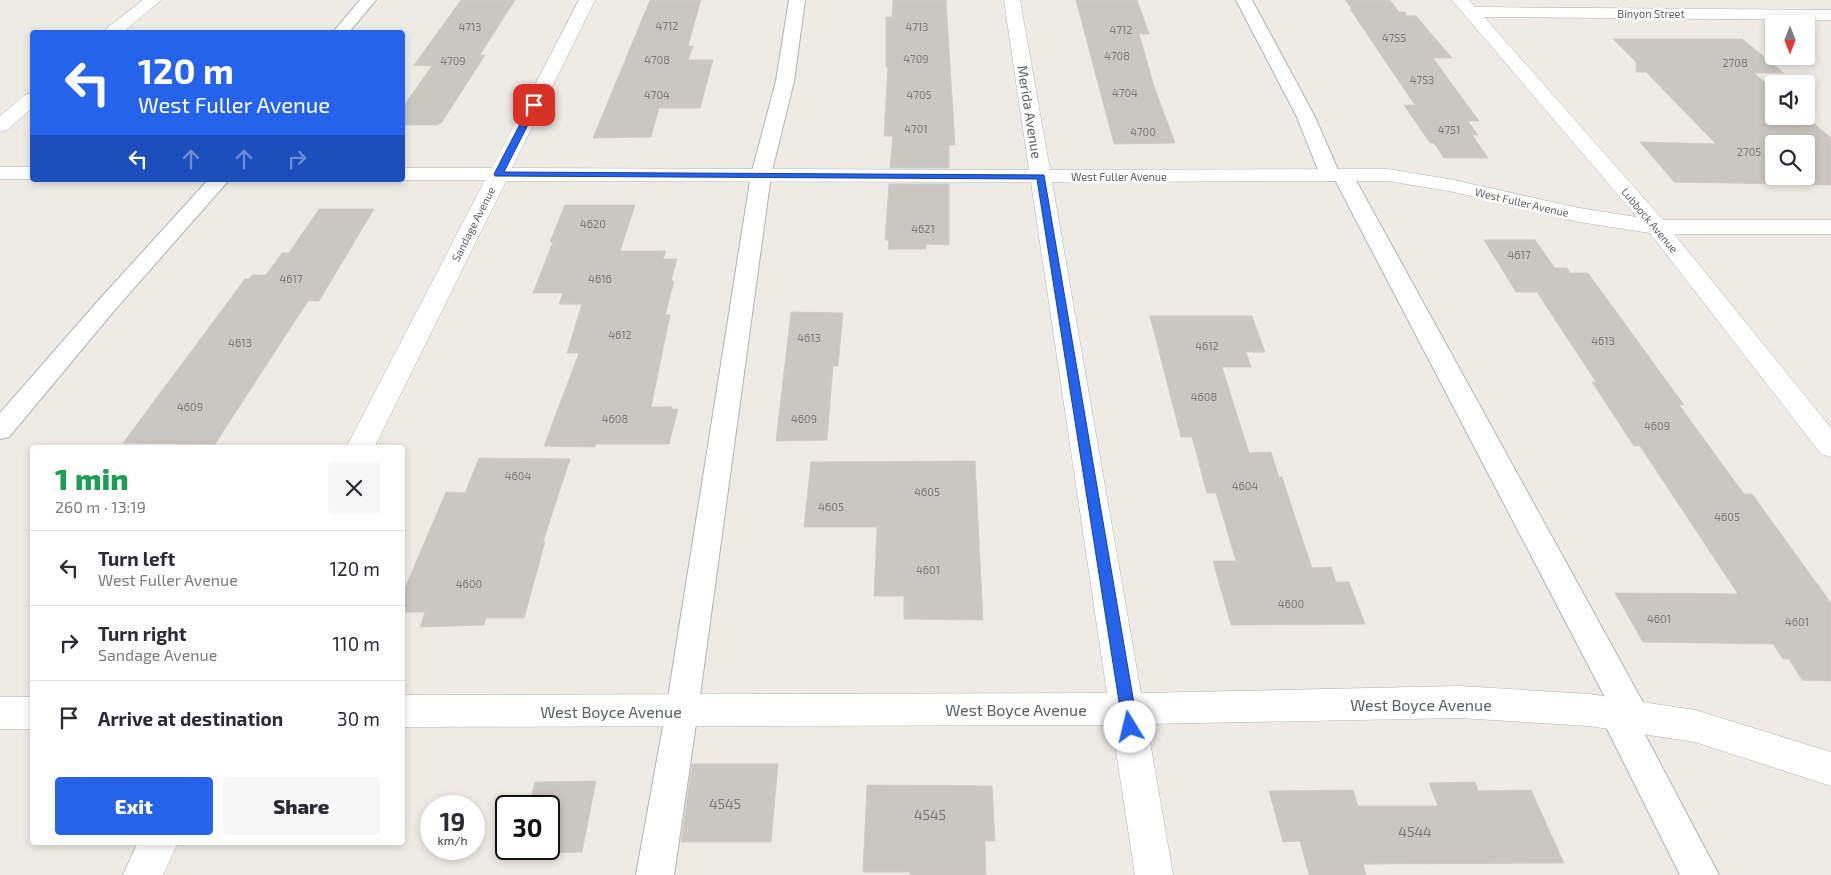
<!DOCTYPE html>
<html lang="en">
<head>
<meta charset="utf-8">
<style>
	:root { --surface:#fff; --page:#f7f7f7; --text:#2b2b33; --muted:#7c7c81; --line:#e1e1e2; --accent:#2563eb }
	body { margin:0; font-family:"Exo 2",sans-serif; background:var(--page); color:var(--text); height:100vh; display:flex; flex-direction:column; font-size:19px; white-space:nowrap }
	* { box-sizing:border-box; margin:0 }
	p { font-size:16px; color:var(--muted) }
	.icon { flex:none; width:28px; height:28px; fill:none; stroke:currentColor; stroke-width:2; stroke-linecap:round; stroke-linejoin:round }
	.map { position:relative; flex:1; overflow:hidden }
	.sheet { position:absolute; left:30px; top:445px; width:375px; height:400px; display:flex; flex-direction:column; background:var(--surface); border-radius:5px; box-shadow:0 2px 8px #0003 }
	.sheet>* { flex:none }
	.banner { position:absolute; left:30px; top:30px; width:375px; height:152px; border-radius:5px; box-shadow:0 2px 8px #0003; background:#2563eb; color:#fff; overflow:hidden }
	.needle { width:32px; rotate:180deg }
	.buttons { position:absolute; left:1765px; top:15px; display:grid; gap:10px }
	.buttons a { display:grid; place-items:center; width:50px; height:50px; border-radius:5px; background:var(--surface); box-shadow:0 2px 8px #0003; font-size:25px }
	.speed { position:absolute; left:420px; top:795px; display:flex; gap:10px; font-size:25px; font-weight:700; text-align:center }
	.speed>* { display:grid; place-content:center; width:65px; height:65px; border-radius:50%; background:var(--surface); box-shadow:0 2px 8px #0003; line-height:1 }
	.speed small { font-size:12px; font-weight:400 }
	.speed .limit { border:2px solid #111; border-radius:8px; background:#fff; color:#111 }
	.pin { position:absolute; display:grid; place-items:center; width:42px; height:42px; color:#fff; margin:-21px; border-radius:10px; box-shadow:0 2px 8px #0006 }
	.me { position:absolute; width:55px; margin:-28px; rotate:351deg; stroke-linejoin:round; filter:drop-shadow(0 0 4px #0008) }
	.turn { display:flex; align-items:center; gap:18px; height:105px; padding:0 25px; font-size:22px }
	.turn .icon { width:65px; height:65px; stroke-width:2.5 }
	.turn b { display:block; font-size:35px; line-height:42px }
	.lanes { display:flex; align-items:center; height:48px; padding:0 25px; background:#0003; justify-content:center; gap:25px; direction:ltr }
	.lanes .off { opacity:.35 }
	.round { display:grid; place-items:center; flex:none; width:52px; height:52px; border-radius:5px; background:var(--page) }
	.overview { display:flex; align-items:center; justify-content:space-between; height:85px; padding:0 25px }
	h1 { font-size:30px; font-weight:800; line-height:38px; color:#1e9e55 }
	.button { display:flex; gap:10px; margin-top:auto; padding:10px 25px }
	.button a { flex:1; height:58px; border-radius:5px; background:var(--accent); color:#fff; font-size:20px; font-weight:800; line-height:58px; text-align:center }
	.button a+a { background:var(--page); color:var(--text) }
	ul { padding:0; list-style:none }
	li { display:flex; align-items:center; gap:15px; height:75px; padding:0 25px; border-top:1px solid var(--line) }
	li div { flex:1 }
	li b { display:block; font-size:19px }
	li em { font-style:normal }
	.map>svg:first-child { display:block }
	.building { fill:#cac6c2; stroke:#d3ccc4; fill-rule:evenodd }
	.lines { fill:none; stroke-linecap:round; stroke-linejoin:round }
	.lane-casing { stroke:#b0b4b7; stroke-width:2 }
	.street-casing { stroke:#b0b4b7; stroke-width:1 }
	.secondary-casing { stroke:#b0b4b7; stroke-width:1 }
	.lane { fill:#fff; fill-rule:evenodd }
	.street { fill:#fff; fill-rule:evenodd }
	.secondary { fill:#fff; fill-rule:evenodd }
	.route { fill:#2563eb; stroke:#184099 }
	.labels { text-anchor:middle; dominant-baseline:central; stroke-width:5; stroke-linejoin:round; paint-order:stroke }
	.far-street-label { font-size:11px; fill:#5d6265; stroke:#fff }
	.number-label { font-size:11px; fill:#787b7c }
	.street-label { font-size:14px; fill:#5d6265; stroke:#fff }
	.near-number-label { font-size:14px; fill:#787b7c }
	.near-street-label { font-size:16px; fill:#5d6265; stroke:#fff }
</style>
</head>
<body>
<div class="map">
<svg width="1831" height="875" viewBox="0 0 1831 875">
	<rect width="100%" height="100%" fill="#eeebe5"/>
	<g class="building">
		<polygon points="461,0 515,0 480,55 485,55 442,122 437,125 402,125 402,108 432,66 414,65"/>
		<polygon points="650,0 701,0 688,46 693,46 688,60 713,60 700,108 659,108 651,137 593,138"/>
		<polygon points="893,0 946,0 955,145 949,145 949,168 890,168 893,136 884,136 888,67 886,67 886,17 892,17"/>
		<polygon points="1076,0 1137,0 1149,34 1139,34 1154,86 1175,143 1114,144"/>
		<polygon points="1345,0 1390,0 1399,12 1405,12 1407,16 1416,16 1452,58 1433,58 1479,121 1468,121 1478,135 1472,135 1488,158 1444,158 1434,143 1430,143 1404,105 1415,105 1350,9 1352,9"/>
		<path d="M1613,39H1742L1784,73H1754L1774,90V116H1805L1831,138V185L1674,182L1640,142L1716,144L1646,72H1636V62ZM1774,144H1806V176H1774Z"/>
		<polygon points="889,184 949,184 949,245 926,244 926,249 888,249 889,240 885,240"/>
		<polygon points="565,205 635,205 620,251 666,251 663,259 677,259 671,281 674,281 665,315 670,315 651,407 672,407 671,409 678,409 669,444 596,444 595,447 544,446 579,353 567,353 582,304 559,304 563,293 533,293 553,242 550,242"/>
		<polygon points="319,209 374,209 319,301 308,301 215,444 123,443 245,279 249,279 252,275 266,275 282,253 289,253"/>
		<polygon points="1484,240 1535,240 1555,268 1567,268 1570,273 1588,273 1684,405 1679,405 1744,494 1752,494 1831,603 1831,681 1802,680 1789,659 1783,659 1773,644 1643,642 1615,593 1738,594 1640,446 1634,446 1592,382 1596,382 1537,292 1516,292"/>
		<polygon points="791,312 843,313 838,366 833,366 827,440 776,441"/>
		<polygon points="1150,316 1252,316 1265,352 1246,352 1251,367 1222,367 1249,453 1271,452 1279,477 1282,477 1312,568 1331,567 1336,582 1349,582 1365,624 1231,625 1213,561 1236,561 1216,493 1207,493 1192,437 1181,437"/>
		<polygon points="479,458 570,459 543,542 545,542 524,618 486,618 484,625 420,627 425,612 402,612 402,595 446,492 465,493"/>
		<polygon points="975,461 983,620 904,619 904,596 874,596 877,527 804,527 811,462"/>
		<polygon points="692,764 778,764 771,842 681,842"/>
		<polygon points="596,781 582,852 518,854 519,849 549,849 549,806 529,806 535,782"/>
		<polygon points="1475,782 1478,791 1531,790 1564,863 1363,864 1366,875 1309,875 1300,841 1283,842 1269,791 1353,790 1358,806 1438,806 1429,783"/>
		<polygon points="867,785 992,786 995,841 985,841 986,875 910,875 910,872 863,872"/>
	</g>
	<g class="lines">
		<defs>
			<g id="lane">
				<polygon points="360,0 376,0 349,32 333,32"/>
				<polygon points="789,0 805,0 794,81 771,175 698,710 674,875 636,875 666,710 751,175 776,81"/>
				<polygon points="1236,0 1252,0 1315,117 1338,170 1350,171 1353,175 1645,706 1650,717 1645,728 1642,729 1719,875 1680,875 1600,715 1605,704 1608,703 1335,180 1330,181 1323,179 1320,175 1297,117"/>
				<polygon points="208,180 229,180 113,312 9,437 0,439 0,413 97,302"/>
			</g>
			<g id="street">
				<polygon points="579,0 595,0 512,168 1029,170 1004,0 1020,0 1050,170 1388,169 1454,180 1579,208 1637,217 1452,0 1469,0 1475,7 1831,10 1831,20 1484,17 1663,220 1831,220 1831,234 1674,234 1831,428 1831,457 1821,454 1650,233 1579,222 1454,192 1388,181 1052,182 1141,693 1460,686 1589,694 1695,710 1831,752 1831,786 1695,742 1589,726 1460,718 1147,724 1173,875 1135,875 1112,725 402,727 402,695 1107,693 1031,182 506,181 374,448 346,448 485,180 402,180 402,168 492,168"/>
				<rect x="0" y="167" width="32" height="12"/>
				<rect x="0" y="697" width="32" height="32"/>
				<polygon points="138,842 178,842 163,875 123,875"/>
			</g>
			<g id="secondary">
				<polygon points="143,0 161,0 123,32 105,32 107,28"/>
				<polygon points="32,93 32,108 7,130 0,132 0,116 25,95"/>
			</g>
		</defs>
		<use href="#lane" class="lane-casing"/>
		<use href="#street" class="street-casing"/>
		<use href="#secondary" class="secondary-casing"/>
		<use href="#lane" class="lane"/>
		<use href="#street" class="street"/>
		<use href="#secondary" class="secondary"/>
	</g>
	<polygon class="route" points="531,103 538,105 504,172 1044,175 1138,727 1135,732 1130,734 1125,732 1123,727 1037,179 495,176 494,174"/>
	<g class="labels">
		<g class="far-street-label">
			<text x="1651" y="13">Binyon Street</text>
			<text x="1119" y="176">West Fuller Avenue</text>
			<text transform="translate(1522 202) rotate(13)">West Fuller Avenue</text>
			<text transform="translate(1650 220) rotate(50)">Lubbock Avenue</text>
			<text transform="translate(473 224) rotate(-63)">Sandage Avenue</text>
		</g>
		<g class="number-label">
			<text x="667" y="25">4712</text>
			<text x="470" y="26">4713</text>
			<text x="917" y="26">4713</text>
			<text x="1121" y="29">4712</text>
			<text x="1394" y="37">4755</text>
			<text x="1117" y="55">4708</text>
			<text x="916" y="58">4709</text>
			<text x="657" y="59">4708</text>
			<text x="453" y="60">4709</text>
			<text x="1735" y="62">2708</text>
			<text x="1422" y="79">4753</text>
			<text x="1125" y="92">4704</text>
			<text x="657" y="94">4704</text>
			<text x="919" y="94">4705</text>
			<text x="916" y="128">4701</text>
			<text x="1449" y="129">4751</text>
			<text x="1143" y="131">4700</text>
			<text x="1749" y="151">2705</text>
			<text x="593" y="223">4620</text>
			<text x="923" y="228">4621</text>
			<text x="1519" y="254">4617</text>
			<text x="291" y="278">4617</text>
			<text x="600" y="278">4616</text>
			<text x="620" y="334">4612</text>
			<text x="809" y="337">4613</text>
			<text x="1603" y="340">4613</text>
			<text x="240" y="342">4613</text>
			<text x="1207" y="345">4612</text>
			<text x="1204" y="396">4608</text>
			<text x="190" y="406">4609</text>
			<text x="615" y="418">4608</text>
			<text x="804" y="418">4609</text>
			<text x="1657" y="425">4609</text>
			<text x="518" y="475">4604</text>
			<text x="1245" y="485">4604</text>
			<text x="927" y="491">4605</text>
			<text x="831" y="506">4605</text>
			<text x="1727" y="516">4605</text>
			<text x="928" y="569">4601</text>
			<text x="469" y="583">4600</text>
			<text x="1291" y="603">4600</text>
			<text x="1659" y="618">4601</text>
			<text x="1797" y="621">4601</text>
		</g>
		<g class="street-label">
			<text transform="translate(1030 112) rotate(81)">Merida Avenue</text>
		</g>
		<g class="near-number-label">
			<text x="725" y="803">4545</text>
			<text x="930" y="814">4545</text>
			<text x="1415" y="831">4544</text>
		</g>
		<g class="near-street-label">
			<text x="1421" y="704">West Boyce Avenue</text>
			<text x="1016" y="709">West Boyce Avenue</text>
			<text x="611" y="711">West Boyce Avenue</text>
		</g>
	</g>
</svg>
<div class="buttons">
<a><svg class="needle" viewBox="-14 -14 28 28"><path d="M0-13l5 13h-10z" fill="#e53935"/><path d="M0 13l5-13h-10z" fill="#7c7c81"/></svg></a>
<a><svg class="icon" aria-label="sound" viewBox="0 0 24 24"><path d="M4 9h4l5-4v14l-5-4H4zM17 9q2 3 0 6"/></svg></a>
<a><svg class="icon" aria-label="search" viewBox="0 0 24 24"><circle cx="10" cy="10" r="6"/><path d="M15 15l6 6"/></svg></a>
</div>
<div class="speed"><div>19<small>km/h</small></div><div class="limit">30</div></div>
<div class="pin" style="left:534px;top:105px;background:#d93025"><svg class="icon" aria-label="arrive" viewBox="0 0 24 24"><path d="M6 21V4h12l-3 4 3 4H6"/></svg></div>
<svg class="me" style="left:1130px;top:727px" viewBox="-20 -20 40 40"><circle r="19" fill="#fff"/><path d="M0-13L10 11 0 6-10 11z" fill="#2563eb"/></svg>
<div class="banner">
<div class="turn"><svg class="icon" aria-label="left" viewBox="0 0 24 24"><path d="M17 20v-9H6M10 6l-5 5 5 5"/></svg><div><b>120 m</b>West Fuller Avenue</div></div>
<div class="lanes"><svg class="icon" aria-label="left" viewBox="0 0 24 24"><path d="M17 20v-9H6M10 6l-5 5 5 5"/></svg><svg class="icon off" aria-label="ahead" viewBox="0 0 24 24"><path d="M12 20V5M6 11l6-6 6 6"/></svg><svg class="icon off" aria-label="ahead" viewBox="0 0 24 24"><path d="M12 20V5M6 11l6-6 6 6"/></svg><svg class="icon off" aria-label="right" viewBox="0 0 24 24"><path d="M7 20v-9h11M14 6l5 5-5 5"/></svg></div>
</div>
<section class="sheet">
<div class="overview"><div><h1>1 min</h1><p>260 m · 13:19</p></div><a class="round"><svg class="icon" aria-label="close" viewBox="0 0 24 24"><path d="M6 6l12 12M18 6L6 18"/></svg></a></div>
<ul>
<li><svg class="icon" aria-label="left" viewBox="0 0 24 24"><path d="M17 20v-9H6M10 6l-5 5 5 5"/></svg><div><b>Turn left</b><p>West Fuller Avenue</p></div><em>120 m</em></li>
<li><svg class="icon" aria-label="right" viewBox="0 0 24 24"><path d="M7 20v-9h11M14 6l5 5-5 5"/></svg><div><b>Turn right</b><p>Sandage Avenue</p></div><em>110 m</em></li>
<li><svg class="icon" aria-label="arrive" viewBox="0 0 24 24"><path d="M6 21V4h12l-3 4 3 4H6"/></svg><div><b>Arrive at destination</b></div><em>30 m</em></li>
</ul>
<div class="button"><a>Exit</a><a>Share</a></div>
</section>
</div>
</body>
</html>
